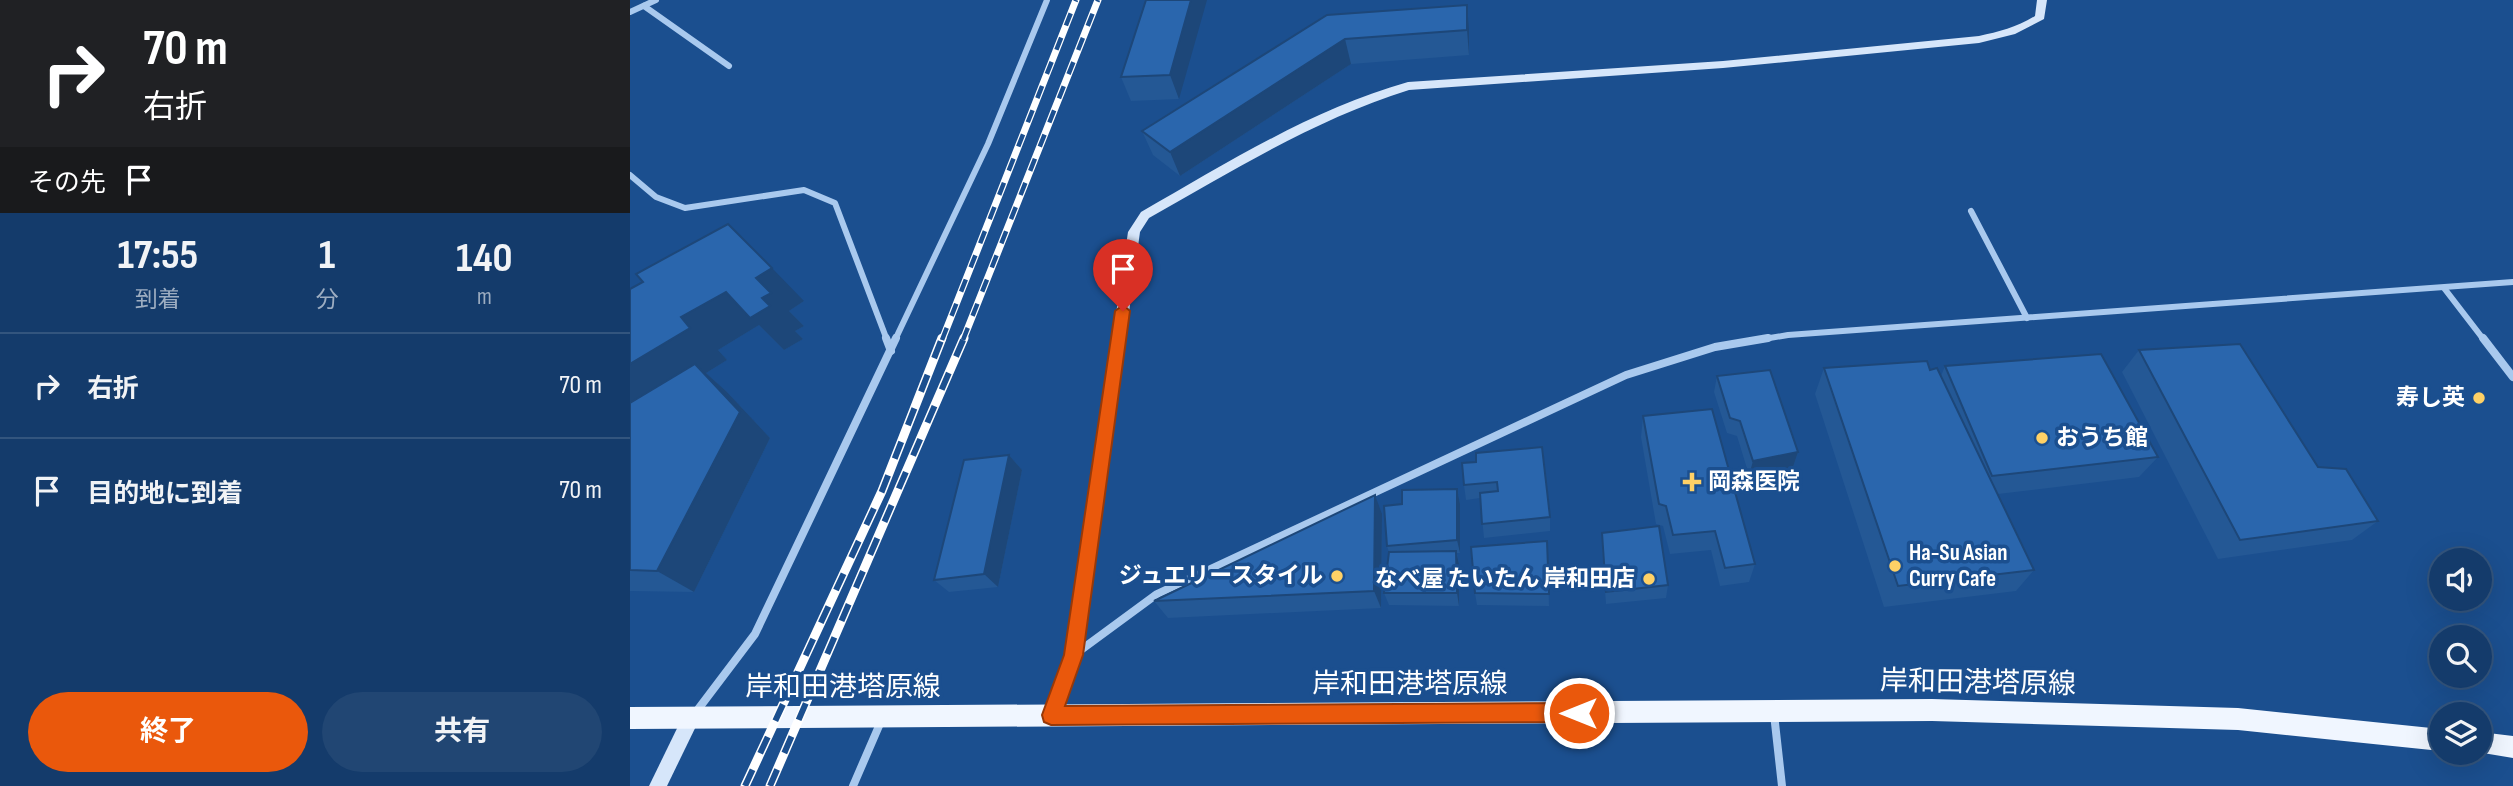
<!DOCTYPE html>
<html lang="ja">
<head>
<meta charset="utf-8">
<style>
	:root { --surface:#143b6b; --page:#214673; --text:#f1f3f6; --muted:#9dadc1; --line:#33557e; --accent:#ea580c }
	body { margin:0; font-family:"Sofia Sans Condensed","Noto Sans JP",sans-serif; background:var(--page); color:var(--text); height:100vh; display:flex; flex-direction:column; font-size:26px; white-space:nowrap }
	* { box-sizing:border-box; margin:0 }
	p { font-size:23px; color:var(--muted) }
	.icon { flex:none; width:38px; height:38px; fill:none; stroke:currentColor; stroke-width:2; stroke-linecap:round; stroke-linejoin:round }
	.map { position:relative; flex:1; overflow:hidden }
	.side { display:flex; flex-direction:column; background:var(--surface); width:630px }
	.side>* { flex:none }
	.guide { background:#202124; color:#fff; overflow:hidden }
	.buttons { position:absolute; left:1799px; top:548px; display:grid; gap:14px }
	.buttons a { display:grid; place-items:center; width:63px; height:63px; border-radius:50%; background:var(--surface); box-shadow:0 7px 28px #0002,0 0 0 2px var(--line); font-size:35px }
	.pin { position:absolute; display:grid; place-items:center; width:60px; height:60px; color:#fff; margin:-72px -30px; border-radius:50% 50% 50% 0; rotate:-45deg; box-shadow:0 0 7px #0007 }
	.pin .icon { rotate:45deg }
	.me { position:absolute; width:77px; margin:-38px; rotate:270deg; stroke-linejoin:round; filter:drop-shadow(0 0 5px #0008) }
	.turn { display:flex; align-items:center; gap:24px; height:147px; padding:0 28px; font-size:32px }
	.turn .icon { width:91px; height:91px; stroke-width:2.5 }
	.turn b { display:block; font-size:49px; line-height:60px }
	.then { display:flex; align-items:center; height:66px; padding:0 28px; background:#0003; gap:14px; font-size:26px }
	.eta { display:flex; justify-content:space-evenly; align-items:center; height:119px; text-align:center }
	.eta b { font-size:42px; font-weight:700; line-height:49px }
	.action { display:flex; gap:14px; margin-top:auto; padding:14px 28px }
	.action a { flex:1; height:80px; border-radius:42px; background:var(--accent); color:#fff; font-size:28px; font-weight:700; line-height:80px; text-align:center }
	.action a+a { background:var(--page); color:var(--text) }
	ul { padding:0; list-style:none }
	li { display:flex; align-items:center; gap:21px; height:105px; padding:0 28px; border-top:2px solid var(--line) }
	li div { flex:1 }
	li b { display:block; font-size:26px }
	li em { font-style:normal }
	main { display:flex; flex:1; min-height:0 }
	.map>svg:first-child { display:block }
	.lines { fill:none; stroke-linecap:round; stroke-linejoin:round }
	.street-far1 { stroke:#a9c9ee; stroke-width:6 }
	.street { stroke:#a9c9ee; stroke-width:8 }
	.secondary { fill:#d6e6fa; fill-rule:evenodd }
	.primary { fill:#f0f6ff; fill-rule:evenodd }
	.rail-far1-casing { stroke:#fff; stroke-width:7 }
	.rail-casing { stroke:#fff; stroke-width:9 }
	.rail-far1 { stroke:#1b4f8f; stroke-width:4.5; stroke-dasharray:13; stroke-linecap:butt }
	.rail { stroke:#1b4f8f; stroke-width:6; stroke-dasharray:18; stroke-linecap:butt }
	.wall { fill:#245895 }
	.shaded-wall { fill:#1d4779 }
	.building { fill:#2a66ad; stroke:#1d4779; stroke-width:2 }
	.route { fill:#ea580c; stroke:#983908; stroke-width:2 }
	.poi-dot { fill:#ffd166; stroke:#1b4f8f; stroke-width:2.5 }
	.labels { text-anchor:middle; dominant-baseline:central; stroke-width:7; stroke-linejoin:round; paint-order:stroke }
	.poi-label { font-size:23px; font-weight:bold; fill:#fff; stroke:#1b4f8f; text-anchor:end }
	.near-street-label { font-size:28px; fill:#fff; stroke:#1b4f8f }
</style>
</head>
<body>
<main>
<section class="side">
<div class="guide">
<div class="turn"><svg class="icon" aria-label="right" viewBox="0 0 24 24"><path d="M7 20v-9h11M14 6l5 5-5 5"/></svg><div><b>70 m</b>右折</div></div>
<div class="then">その先<svg class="icon" aria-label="arrive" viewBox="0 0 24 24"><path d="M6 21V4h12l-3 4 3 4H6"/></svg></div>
</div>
<div class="eta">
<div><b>17:55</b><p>到着</p></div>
<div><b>1</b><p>分</p></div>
<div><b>140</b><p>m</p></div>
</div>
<ul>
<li><svg class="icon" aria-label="right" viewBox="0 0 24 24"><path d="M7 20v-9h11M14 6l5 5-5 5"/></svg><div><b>右折</b></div><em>70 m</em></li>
<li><svg class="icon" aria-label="arrive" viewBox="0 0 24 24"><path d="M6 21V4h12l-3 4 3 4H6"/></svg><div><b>目的地に到着</b></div><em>70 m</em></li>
</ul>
<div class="action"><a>終了</a><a>共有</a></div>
</section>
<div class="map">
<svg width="1883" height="786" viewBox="0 0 1883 786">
	<rect width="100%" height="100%" fill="#1b4f8f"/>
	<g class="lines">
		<g class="street-far1">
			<polyline points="14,6 99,66"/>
			<polyline points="0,12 26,0"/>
			<polyline points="0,175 26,197 55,208 174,190 205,203 257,340"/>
			<polyline points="1341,211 1397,318"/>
			<polyline points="1814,288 1854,340"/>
			<polyline points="265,340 358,144 417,0"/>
			<polyline points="1128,340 1158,335 1883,282"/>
		</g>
		<g class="street">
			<polyline points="256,338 261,351"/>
			<polyline points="1853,338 1883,377"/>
			<polyline points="423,711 444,655 527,594 996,375 1085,347 1138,338"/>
			<polyline points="66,712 125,634 266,338"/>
			<polyline points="1144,714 1152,786"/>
			<polyline points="223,786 252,719"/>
		</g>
		<g class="secondary">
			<path d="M1407,0H1417L1414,19L1385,34L1349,43L1093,68L779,90C686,119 604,170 519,218L510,232L452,655L450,661L444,663L438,661L436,655L498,232L511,212C597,163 682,109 778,82L1093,61L1349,36C1369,32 1387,27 1405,16Z"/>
			<polygon points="61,709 67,712 70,718 37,786 19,786 55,712"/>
		</g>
		<g class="primary">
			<polygon points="1302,699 1608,708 1811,729 1811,751 1608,730 1302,721 0,729 0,707"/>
			<polygon points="1850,732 1883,736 1883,758 1847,752 1850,752"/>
		</g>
		<defs>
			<g id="rail-far1">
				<polyline points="312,340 446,0"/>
				<polyline points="333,340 468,0"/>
			</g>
			<g id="rail">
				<polyline points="115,786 252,491 312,338"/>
				<polyline points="140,786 334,338"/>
			</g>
		</defs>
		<use href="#rail-far1" class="rail-far1-casing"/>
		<use href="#rail" class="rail-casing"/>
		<use href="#rail-far1" class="rail-far1"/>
		<use href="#rail" class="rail"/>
	</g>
	<g class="wall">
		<polygon points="516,0 549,99 501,101 491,77"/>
		<polygon points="697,15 839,30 839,55 721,64 550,176 523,155 512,131"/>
		<polygon points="0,289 174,301 159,311 174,326 165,331 173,339 154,350 129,325 88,350 97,360 76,373 96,391 140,438 64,592 0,591"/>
		<polygon points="1509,350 1688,467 1748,521 1722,540 1588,559 1492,372"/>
		<polygon points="1315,366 1528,457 1509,477 1368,494 1404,570 1386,591 1254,607 1185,394 1194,368 1300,370 1311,376"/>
		<polygon points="1087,376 1168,452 1163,467 1119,475 1107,436 1097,433 1084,392"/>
		<polygon points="1013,416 1125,564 1119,582 1090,586 1081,550 1040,554 1033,526 1026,524 1011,437"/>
		<polygon points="379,455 392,470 368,587 319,592 304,580"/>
		<polygon points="846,462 920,517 920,531 854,538 850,498 836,500 834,485"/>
		<polygon points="827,489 830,504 830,553 827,553 829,564 829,606 759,605 754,593 759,552 757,546"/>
		<polygon points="752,514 751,608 538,618 524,601"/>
		<polygon points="972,533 1038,585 1036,598 976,604 972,547"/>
		<polygon points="917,541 919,606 847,605 845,593"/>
	</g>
	<g class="shaded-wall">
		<polygon points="561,0 577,0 549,99 540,75"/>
		<polygon points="837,5 839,30 839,55 837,30"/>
		<polygon points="715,39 721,64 550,176 540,152"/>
		<polygon points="142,268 174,301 159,311 174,326 165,331 173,339 154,350 129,325 88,350 97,360 76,373 96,391 140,438 64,592 27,571 0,432 0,364 51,317 96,292 132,298 126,278"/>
		<polygon points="1168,452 1163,467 1119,475 1123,461"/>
		<polygon points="379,455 392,470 368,587 354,574"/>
		<polygon points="827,489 830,504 830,553 827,540"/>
		<polygon points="745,495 752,514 751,608 744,591"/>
		<polygon points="826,551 829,564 829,606 827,593"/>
	</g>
	<g class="building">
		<polygon points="516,0 561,0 540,75 491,77"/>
		<polygon points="837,5 837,30 715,39 540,152 512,131 697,15"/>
		<polygon points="98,224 142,268 126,278 141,293 132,298 140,306 120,318 96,292 51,317 60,328 0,364 0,289 13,282 6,274"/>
		<polygon points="1610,344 1688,467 1716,469 1748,521 1610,540 1509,350"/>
		<polygon points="1471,354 1528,457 1362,476 1315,366"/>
		<polygon points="1297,361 1300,370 1307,368 1404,570 1268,586 1194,368"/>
		<polygon points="65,364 110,412 27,571 0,570 0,403"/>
		<polygon points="1140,370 1168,452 1123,461 1110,421 1100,418 1087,376"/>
		<polygon points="1082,409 1125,564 1095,568 1085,531 1043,535 1036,506 1029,504 1013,416"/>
		<polygon points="912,447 920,517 852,524 850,493 868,491 867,482 834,485 832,463 846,462 846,453"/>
		<polygon points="379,455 354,574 304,580 334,460"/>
		<polygon points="827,489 827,540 757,546 754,506 772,504 772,490"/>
		<polygon points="745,495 744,591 524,601"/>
		<polygon points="1029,526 1038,585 976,592 972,533"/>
		<polygon points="917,541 919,594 845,593 841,547"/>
		<polygon points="826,551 827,593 754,593 759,552"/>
	</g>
	<polygon class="route" points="493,305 500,311 453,655 435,706 949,703 956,706 959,713 956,719 949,722 421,725 414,722 412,715 434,655 485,311"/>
	<g class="poi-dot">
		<circle cx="1849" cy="398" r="7"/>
		<circle cx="1412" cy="438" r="7"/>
		<path d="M1058.5 471.5h7v7h7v7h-7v7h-7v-7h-7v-7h7z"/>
		<circle cx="1265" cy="566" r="7"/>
		<circle cx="707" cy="576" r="7"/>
		<circle cx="1019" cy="579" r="7"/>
	</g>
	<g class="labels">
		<g class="poi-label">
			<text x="1835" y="398">寿し英</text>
			<text x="1426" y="438" text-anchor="start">おうち館</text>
			<text x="1078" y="482" text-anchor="start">岡森医院</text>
			<text x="1279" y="553" text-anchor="start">Ha-Su Asian<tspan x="1279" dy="26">Curry Cafe</tspan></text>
			<text x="693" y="576">ジュエリースタイル</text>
			<text x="1005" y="579">なべ屋 たいたん 岸和田店</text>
		</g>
		<g class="near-street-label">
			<text transform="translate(1348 683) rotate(1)">岸和田港塔原線</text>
			<text x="780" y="684">岸和田港塔原線</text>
			<text x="213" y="687">岸和田港塔原線</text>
		</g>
	</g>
</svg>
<div class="buttons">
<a><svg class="icon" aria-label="sound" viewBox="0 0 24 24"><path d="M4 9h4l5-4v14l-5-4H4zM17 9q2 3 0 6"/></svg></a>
<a><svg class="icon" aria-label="search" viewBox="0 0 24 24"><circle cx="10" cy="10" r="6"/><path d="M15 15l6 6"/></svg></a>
<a><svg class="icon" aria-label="layers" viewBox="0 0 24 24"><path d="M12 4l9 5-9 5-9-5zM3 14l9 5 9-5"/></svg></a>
</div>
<div class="pin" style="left:493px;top:311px;background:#d93025"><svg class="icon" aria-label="arrive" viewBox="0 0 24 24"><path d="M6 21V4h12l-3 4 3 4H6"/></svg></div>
<svg class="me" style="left:949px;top:713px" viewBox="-20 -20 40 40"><circle r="17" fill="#ea580c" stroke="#fff" stroke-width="3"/><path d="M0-11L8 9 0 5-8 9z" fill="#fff"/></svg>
</div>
</main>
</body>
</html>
